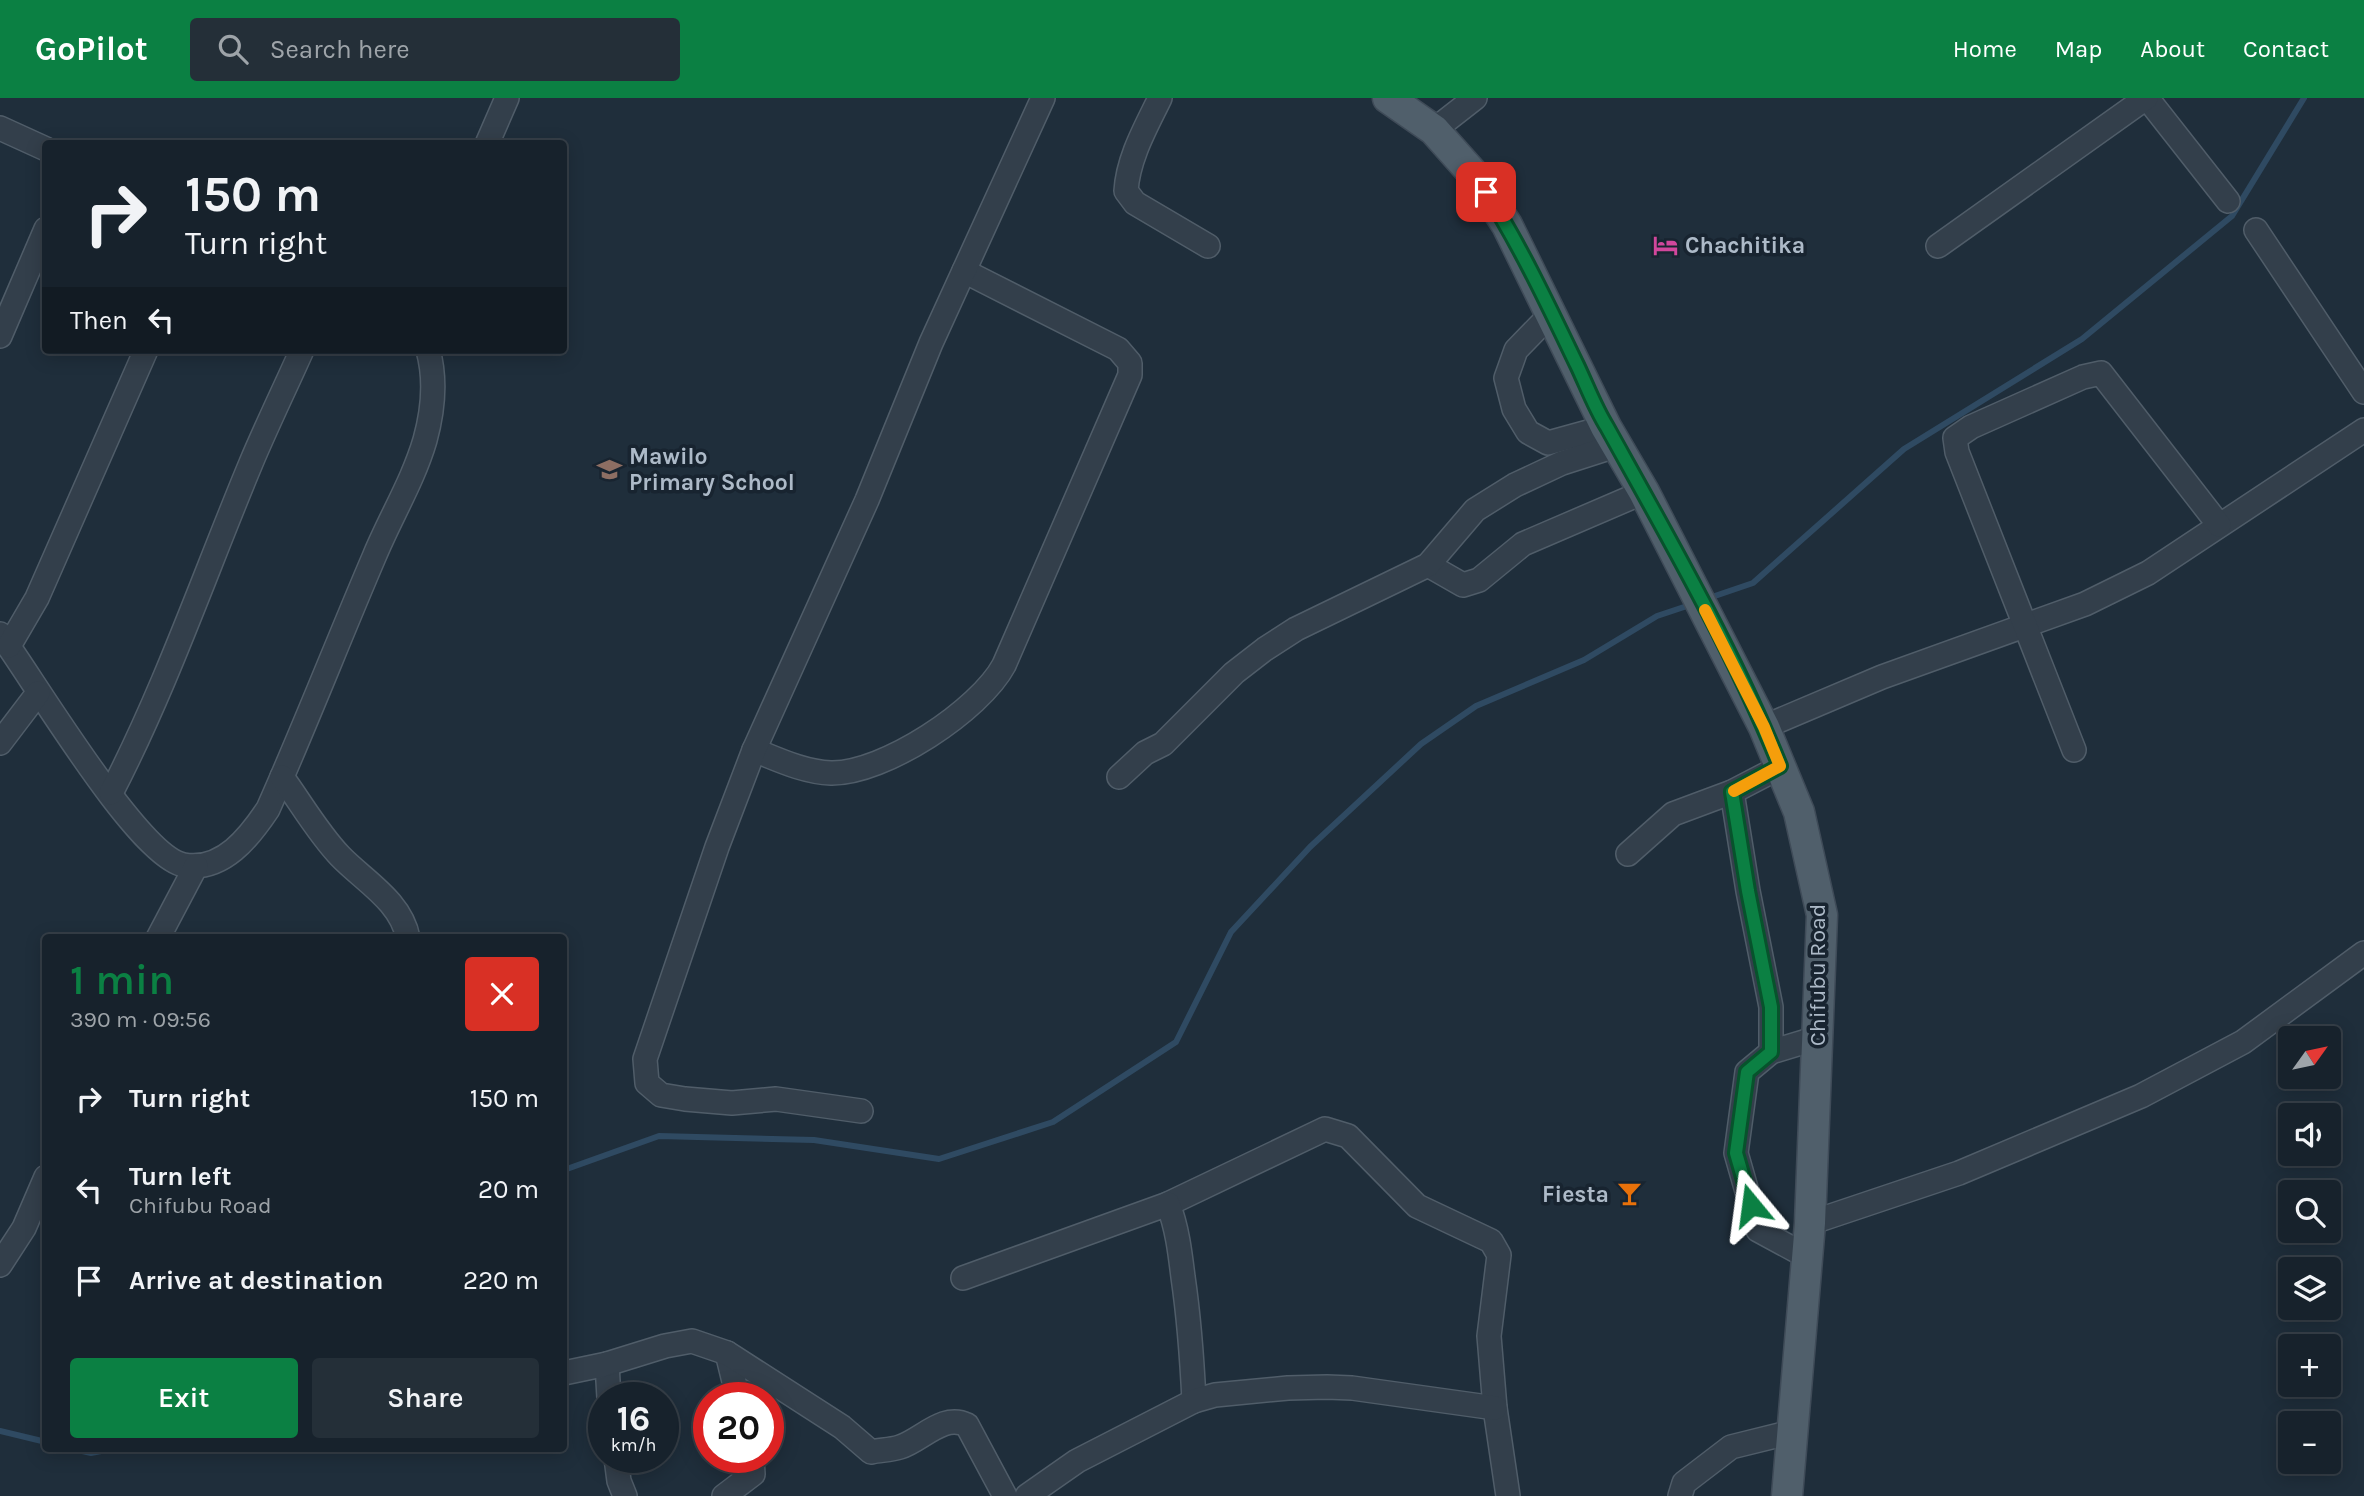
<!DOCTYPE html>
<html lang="en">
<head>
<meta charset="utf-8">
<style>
	:root { --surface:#17222c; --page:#242f38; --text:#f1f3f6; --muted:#9ea4a9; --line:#363f48; --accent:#0b8043 }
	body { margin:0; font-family:Karla,sans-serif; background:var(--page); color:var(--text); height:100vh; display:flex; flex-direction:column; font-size:26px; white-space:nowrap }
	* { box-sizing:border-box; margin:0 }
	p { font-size:23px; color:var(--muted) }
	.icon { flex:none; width:38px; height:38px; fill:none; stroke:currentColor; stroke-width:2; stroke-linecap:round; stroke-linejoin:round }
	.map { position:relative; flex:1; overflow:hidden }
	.panel { position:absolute; left:42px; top:836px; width:525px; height:518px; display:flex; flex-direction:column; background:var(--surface); border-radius:7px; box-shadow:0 4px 18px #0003,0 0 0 2px var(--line) }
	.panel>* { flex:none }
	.hud { position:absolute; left:42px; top:42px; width:525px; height:214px; border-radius:7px; box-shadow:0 4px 18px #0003,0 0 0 2px var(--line); background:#17222c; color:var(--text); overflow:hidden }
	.needle { width:46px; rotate:57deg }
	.tools { position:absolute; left:2278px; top:928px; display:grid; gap:14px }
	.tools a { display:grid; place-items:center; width:63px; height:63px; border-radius:7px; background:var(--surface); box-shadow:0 4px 18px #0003,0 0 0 2px var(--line); font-size:35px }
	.speed { position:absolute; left:588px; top:1284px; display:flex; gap:14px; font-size:35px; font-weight:700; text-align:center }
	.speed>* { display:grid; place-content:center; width:91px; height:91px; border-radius:50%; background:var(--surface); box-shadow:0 4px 18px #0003,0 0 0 2px var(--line); line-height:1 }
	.speed small { font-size:18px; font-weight:400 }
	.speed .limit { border:10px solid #d22; background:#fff; color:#111 }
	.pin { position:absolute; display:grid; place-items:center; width:60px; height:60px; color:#fff; margin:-30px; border-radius:14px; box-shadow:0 4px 10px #0006 }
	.me { position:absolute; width:77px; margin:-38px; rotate:344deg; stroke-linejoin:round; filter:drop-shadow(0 0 5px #0008) }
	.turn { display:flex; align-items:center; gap:24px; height:147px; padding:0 28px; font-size:32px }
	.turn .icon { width:91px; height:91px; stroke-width:2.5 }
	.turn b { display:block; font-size:49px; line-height:60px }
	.then { display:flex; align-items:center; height:66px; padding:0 28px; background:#0003; gap:14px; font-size:26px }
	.round { display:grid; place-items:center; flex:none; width:74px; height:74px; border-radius:7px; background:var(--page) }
	.head { display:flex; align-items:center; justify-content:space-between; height:119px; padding:0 28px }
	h1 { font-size:42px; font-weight:600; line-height:52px; color:var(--accent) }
	.cta { display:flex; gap:14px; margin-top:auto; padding:14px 28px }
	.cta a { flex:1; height:80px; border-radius:7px; background:var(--accent); color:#fff; font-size:28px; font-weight:600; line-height:80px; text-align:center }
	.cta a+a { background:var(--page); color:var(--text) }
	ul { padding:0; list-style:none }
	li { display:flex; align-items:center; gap:21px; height:91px; padding:0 28px }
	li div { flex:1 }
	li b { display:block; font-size:26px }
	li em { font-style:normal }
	header { display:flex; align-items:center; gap:42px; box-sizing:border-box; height:98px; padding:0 35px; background:var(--accent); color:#fff }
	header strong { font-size:33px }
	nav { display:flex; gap:38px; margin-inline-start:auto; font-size:24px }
	.search { width:490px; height:63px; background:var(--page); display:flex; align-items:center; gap:18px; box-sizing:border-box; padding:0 24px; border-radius:7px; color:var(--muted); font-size:26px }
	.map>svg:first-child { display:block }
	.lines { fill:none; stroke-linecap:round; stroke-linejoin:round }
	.stream { stroke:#2f4a62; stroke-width:6 }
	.minor-casing { stroke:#505d69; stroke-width:26 }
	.major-casing { stroke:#3f4b58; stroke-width:33 }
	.minor { stroke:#333f4b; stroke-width:23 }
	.major { stroke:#505f6b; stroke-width:30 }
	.route-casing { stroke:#07532c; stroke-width:18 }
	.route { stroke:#0b8043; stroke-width:12 }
	.slow { stroke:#f59e0b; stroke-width:12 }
	.labels { text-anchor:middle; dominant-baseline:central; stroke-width:7; stroke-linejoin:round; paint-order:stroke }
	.poi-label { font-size:23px; font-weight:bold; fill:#adbac8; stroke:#182430; text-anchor:start }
	.street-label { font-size:23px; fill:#adbac8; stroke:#182430 }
</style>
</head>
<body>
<header>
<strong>GoPilot</strong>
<div class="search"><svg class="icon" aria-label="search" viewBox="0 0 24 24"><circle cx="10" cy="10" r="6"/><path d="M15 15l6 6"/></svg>Search here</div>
<nav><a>Home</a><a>Map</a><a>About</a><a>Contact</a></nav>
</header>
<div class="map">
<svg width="2364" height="1398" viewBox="0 0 2364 1398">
	<rect width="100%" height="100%" fill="#1f2e3b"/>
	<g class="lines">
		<g class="stream">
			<polyline points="1706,501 1753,485 1904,351 2082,241 2232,118 2304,0"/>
			<polyline points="564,1072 659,1038 814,1042 939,1061 1053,1024 1176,944 1231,834 1310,749 1421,646 1476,608 1584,562 1657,518 1693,506"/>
			<polyline points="0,1333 46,1344"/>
			<polyline points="74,1351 91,1355 111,1351"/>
		</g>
		<defs>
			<g id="minor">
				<path d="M1160,0C1146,29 1128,60 1126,93L1135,105L1208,148"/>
				<polyline points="2147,0 2228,103"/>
				<polyline points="0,30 46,51"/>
				<polyline points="1434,32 1475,0"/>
				<polyline points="487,46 507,0"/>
				<polyline points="2256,132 2364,294"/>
				<polyline points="1938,148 2146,0"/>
				<polyline points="1552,215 1516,252 1506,280 1514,311 1528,334 1548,345 1606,329"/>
				<polyline points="0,238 46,131"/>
				<polyline points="1428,467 1463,487 1479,482 1523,446 1644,394"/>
				<path d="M0,536C32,579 138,759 184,767C223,774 250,738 268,711C305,628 338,543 374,459C390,420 413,383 425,342C433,313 436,281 428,252"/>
				<polyline points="9,548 37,500 146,252"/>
				<polyline points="1764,629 1882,579 2085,506 2148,475 2364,332"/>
				<polyline points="0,645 38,595"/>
				<path d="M754,652C779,662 804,674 831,675C884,676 980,612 1004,567L1130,277V265L1118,251L964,173"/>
				<polyline points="2074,652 1957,354 1955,340 1971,329 2083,279 2101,275 2219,427"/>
				<path d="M282,679C301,705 318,735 340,758C364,783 401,803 408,840"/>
				<polyline points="1119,679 1145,655 1163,646 1234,575 1265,551 1296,531 1428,467 1475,412 1515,387 1562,365 1618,347"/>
				<polyline points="1732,694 1748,793 1771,909 1771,954"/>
				<path d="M111,695C166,589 205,475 251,365C267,327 285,290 302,252"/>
				<polyline points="1628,756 1673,716 1732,694 1780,669"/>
				<polyline points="158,840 196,768"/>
				<polyline points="861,1013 776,1001 732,1005 685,1001 661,997 647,985 645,961 717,749 754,652 867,402 931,245 1043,0"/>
				<polyline points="1168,1106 1325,1031 1348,1038 1417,1108 1491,1143 1499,1157 1489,1238 1495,1310 1508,1398"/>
				<polyline points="1810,1125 1959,1075 2141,998 2243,944 2364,855"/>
				<polyline points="1806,1158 1758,1132 1736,1055 1747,974 1771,954 1817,940"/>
				<polyline points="0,1167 24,1130 46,1079"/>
				<path d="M963,1180L1168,1106C1177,1129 1180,1154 1183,1179C1189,1220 1192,1261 1194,1303"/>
				<polyline points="727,1255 738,1300"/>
				<polyline points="607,1266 609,1300"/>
				<path d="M564,1275L607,1266L665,1248L692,1243L727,1255L842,1329L871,1354C880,1352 891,1352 900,1349C922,1342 943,1315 967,1327L1005,1398"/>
				<polyline points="616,1360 619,1383 625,1398"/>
				<polyline points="724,1398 753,1376 752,1360"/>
				<polyline points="1027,1398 1077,1363 1194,1303 1215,1297 1288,1290 1327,1289 1352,1290 1495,1310"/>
				<polyline points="1680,1398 1684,1385 1731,1349 1792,1334"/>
			</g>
			<polyline id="major" points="1388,0 1434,32 1475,78 1507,127 1606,329 1644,394 1764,629 1799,714 1822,817 1810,1125 1787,1398"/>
		</defs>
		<use href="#minor" class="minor-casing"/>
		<use href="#major" class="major-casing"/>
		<use href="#minor" class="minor"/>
		<use href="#major" class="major"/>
	</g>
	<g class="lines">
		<defs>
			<path id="route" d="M1486,94C1521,149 1549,209 1577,267C1587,288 1595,310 1607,329C1668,439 1733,552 1780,668L1732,694L1748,793L1771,909V954L1747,974L1736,1055L1751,1107"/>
		</defs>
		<use href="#route" class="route-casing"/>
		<use href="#route" class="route"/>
		<polyline class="slow" points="1705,512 1764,629 1780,668 1734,693"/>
	</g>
	<defs>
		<symbol id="hotel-bare" viewBox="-9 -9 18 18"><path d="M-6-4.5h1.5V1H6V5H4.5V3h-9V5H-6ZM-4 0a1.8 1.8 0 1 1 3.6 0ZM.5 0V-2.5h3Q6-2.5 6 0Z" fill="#d1479c" stroke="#182430" stroke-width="2.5" paint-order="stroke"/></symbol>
		<symbol id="school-bare" viewBox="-9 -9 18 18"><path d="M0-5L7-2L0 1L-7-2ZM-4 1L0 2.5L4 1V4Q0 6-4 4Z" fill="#8d6e63" stroke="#182430" stroke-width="2.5" paint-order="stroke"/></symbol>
		<symbol id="bar-bare" viewBox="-9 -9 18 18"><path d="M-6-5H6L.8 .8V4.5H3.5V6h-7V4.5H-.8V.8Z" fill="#e8710a" stroke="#182430" stroke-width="2.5" paint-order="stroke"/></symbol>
	</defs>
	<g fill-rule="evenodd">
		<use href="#hotel-bare" x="1648" y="130" width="35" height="35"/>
		<use href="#school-bare" x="592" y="354" width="35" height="35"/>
		<use href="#bar-bare" x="1612" y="1078" width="35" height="35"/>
	</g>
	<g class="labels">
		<g class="poi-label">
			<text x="1685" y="147">Chachitika</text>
			<text x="629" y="358">Mawilo<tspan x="629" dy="26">Primary School</tspan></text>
			<text x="1609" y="1096" text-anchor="end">Fiesta</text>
		</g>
		<g class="street-label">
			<text transform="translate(1817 877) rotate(-90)">Chifubu Road</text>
		</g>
	</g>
</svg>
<div class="tools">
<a><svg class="needle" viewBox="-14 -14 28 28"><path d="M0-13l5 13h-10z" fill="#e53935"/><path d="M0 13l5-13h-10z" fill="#9ea4a9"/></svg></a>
<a><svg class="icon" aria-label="sound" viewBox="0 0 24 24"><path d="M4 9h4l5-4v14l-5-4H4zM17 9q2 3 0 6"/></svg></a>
<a><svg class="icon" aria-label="search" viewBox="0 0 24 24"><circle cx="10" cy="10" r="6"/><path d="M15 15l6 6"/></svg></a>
<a><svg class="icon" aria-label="layers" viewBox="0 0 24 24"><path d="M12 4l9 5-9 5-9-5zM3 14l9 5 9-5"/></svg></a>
<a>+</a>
<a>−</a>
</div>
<div class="speed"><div>16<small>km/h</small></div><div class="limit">20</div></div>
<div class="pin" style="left:1486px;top:94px;background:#d93025"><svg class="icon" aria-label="arrive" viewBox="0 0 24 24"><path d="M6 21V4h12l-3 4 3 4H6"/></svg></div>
<svg class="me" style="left:1751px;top:1107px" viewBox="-20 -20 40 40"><path d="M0-17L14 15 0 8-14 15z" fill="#0b8043" stroke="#fff" stroke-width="4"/></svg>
<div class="hud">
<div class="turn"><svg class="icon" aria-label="right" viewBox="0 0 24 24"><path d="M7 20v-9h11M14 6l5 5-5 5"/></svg><div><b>150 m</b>Turn right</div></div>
<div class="then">Then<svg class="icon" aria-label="left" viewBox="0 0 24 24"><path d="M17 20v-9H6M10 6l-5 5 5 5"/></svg></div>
</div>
<section class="panel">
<div class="head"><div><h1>1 min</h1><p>390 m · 09:56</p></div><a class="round" style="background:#d93025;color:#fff"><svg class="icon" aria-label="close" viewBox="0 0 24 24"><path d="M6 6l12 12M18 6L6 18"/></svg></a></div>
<ul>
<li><svg class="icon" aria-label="right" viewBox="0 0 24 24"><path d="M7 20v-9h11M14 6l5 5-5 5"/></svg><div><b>Turn right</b></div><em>150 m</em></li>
<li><svg class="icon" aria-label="left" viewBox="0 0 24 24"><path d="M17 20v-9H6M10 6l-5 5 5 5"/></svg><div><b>Turn left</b><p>Chifubu Road</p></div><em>20 m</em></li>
<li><svg class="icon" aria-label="arrive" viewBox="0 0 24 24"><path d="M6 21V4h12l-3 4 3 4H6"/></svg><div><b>Arrive at destination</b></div><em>220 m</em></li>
</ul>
<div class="cta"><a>Exit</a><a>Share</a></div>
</section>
</div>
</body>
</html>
